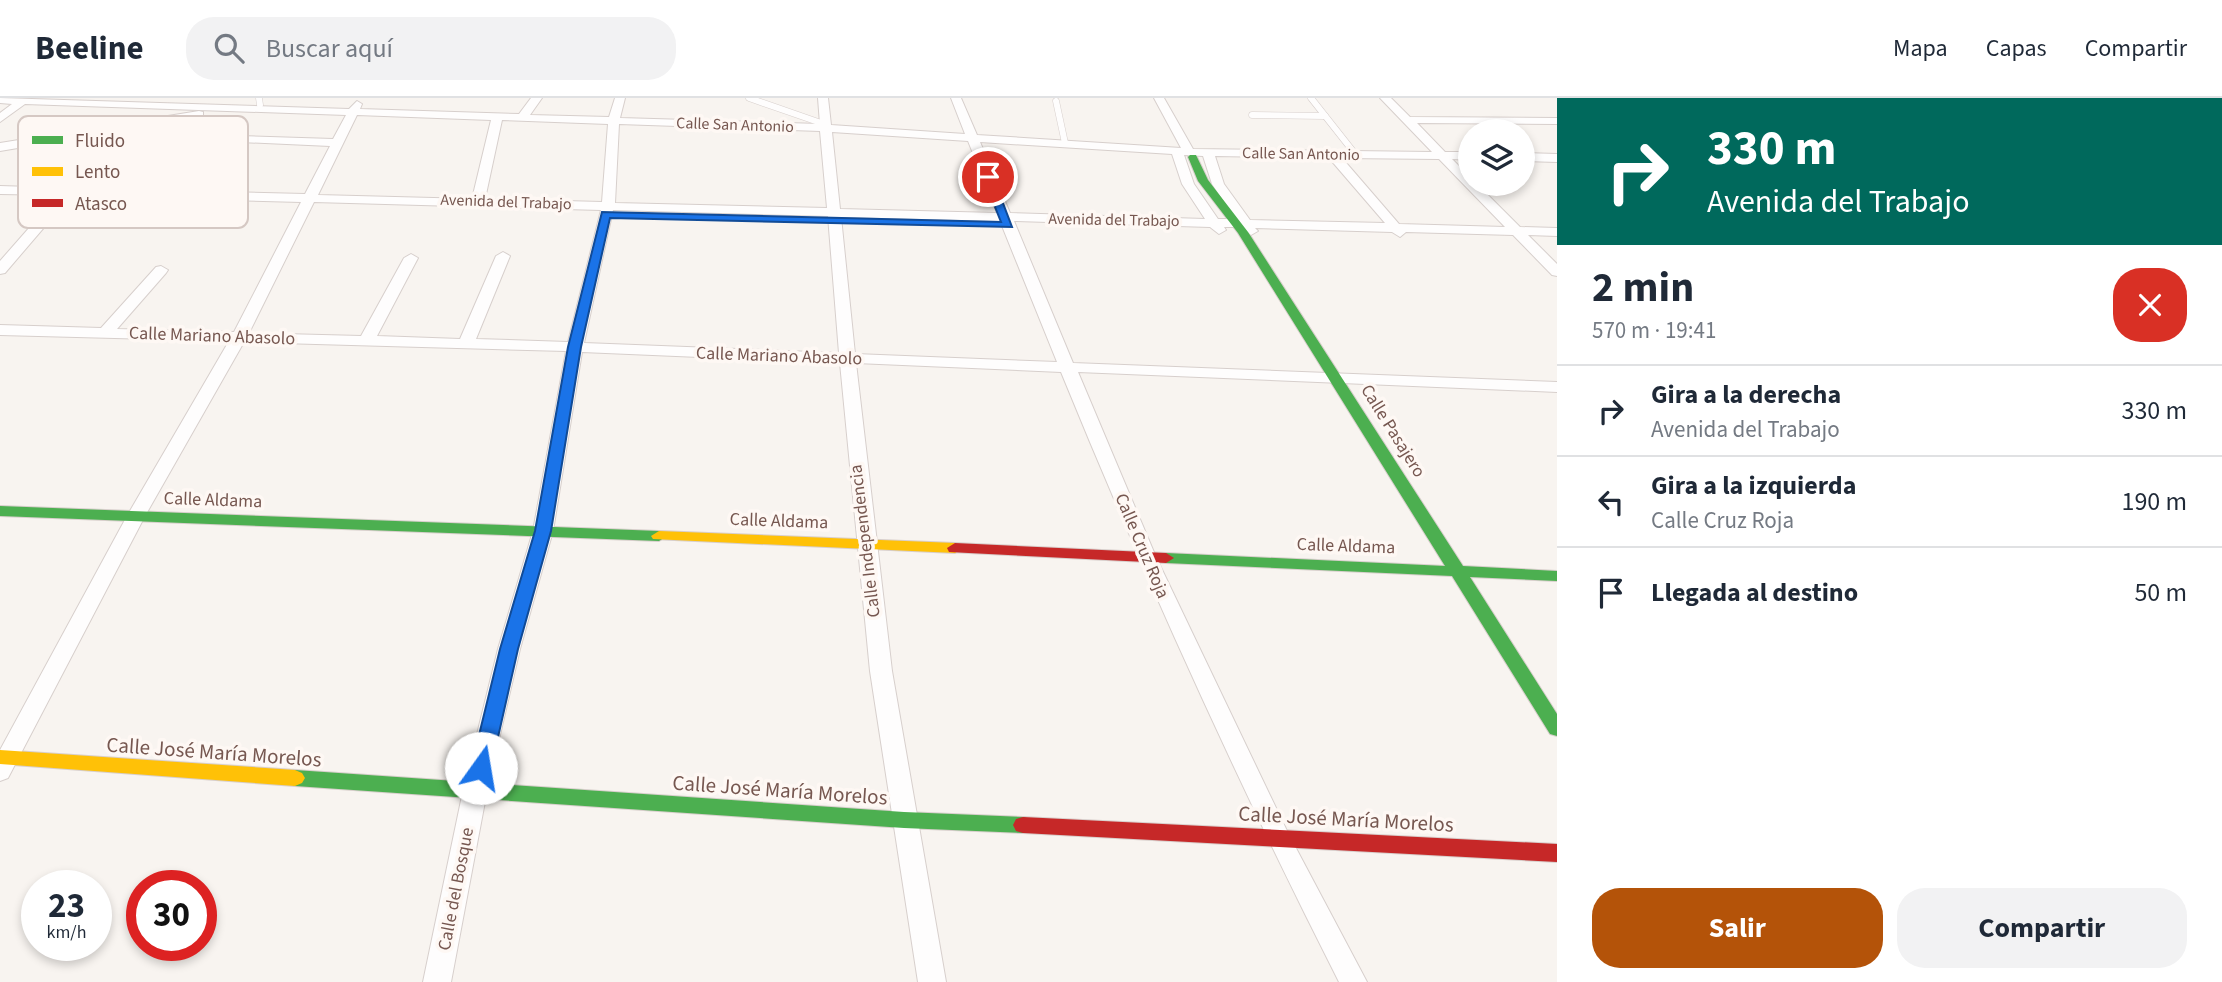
<!DOCTYPE html>
<html lang="es">
<head>
<meta charset="utf-8">
<style>
	:root { --surface:#fff; --page:#f2f2f3; --text:#1f2937; --muted:#747a83; --line:#e0e1e3; --accent:#b45309 }
	body { margin:0; font-family:"Source Sans 3",sans-serif; background:var(--page); color:var(--text); height:100vh; display:flex; flex-direction:column; font-size:26px; white-space:nowrap }
	* { box-sizing:border-box; margin:0 }
	p { font-size:23px; color:var(--muted) }
	.icon { flex:none; width:38px; height:38px; fill:none; stroke:currentColor; stroke-width:2; stroke-linecap:round; stroke-linejoin:round }
	.map { position:relative; flex:1; overflow:hidden }
	.panel { display:flex; flex-direction:column; background:var(--surface); width:665px }
	.panel>* { flex:none }
	.hud { background:#00695c; color:#fff; overflow:hidden }
	.tools { position:absolute; left:1458px; top:21px; display:grid; gap:14px }
	.tools a { display:grid; place-items:center; width:77px; height:77px; border-radius:50%; background:var(--surface); box-shadow:0 4px 10px #0003; font-size:35px }
	.speed { position:absolute; left:21px; top:772px; display:flex; gap:14px; font-size:35px; font-weight:700; text-align:center }
	.speed>* { display:grid; place-content:center; width:91px; height:91px; border-radius:50%; background:var(--surface); box-shadow:0 4px 10px #0003; line-height:1 }
	.speed small { font-size:18px; font-weight:400 }
	.speed .limit { border:10px solid #d22; background:#fff; color:#111 }
	.pin { position:absolute; display:grid; place-items:center; width:60px; height:60px; color:#fff; margin:-30px; border:4px solid #fff; border-radius:50%; box-shadow:0 2px 7px #0007 }
	.me { position:absolute; width:77px; margin:-38px; rotate:13deg; stroke-linejoin:round; filter:drop-shadow(0 0 5px #0008) }
	.turn { display:flex; align-items:center; gap:24px; height:147px; padding:0 35px; font-size:32px }
	.turn .icon { width:91px; height:91px; stroke-width:2.5 }
	.turn b { display:block; font-size:49px; line-height:60px }
	.round { display:grid; place-items:center; flex:none; width:74px; height:74px; border-radius:28px; background:var(--page) }
	.headline { display:flex; align-items:center; justify-content:space-between; height:119px; padding:0 35px }
	h1 { font-size:42px; font-weight:700; line-height:52px }
	.cta { display:flex; gap:14px; margin-top:auto; padding:14px 35px }
	.cta a { flex:1; height:80px; border-radius:28px; background:var(--accent); color:#fff; font-size:28px; font-weight:700; line-height:80px; text-align:center }
	.cta a+a { background:var(--page); color:var(--text) }
	ul { padding:0; list-style:none }
	li { display:flex; align-items:center; gap:21px; height:91px; padding:0 35px; border-top:2px solid var(--line) }
	li div { flex:1 }
	li b { display:block; font-size:26px }
	li em { font-style:normal }
	header { display:flex; align-items:center; gap:42px; box-sizing:border-box; height:98px; padding:0 35px; background:var(--surface); border-bottom:2px solid var(--line) }
	header strong { font-size:33px }
	nav { display:flex; gap:38px; margin-inline-start:auto; font-size:24px }
	.search { width:490px; height:63px; background:var(--page); display:flex; align-items:center; gap:18px; box-sizing:border-box; padding:0 24px; border-radius:28px; color:var(--muted); font-size:26px }
	main { display:flex; flex:1; min-height:0 }
	.map>svg:first-child { display:block }
	.lines { fill:none; stroke-linecap:round; stroke-linejoin:round }
	.lane-casing { stroke:#d7cfcc; stroke-width:7 }
	.street-casing { stroke:#d7cfcc; stroke-width:2 }
	.fast-casing { stroke:#d8cfcc; stroke-width:2 }
	.slow-casing { stroke:#d8cfcc; stroke-width:2 }
	.jam-casing { stroke:#d8cfcc; stroke-width:2 }
	.lane { stroke:#fefdfd; stroke-width:6 }
	.street { fill:#fefdfd; fill-rule:evenodd }
	.fast { fill:#4caf50; fill-rule:evenodd }
	.slow { fill:#ffc107; fill-rule:evenodd }
	.jam { fill:#c62828; fill-rule:evenodd }
	.route { fill:#1a73e8; stroke:#114b97; stroke-width:2 }
	.labels { text-anchor:middle; dominant-baseline:central; stroke-width:7; stroke-linejoin:round; paint-order:stroke }
	.far-street-label { font-size:16px; fill:#765750; stroke:#fef8f4 }
	.street-label { font-size:18px; fill:#765750; stroke:#fef8f4 }
	.near-street-label { font-size:21px; fill:#765750; stroke:#fef8f4 }
	.key { fill:#fef8f4; stroke:#d5c8c3; stroke-width:2 }
	.key-label { font-size:19px; fill:#765750 }
</style>
</head>
<body>
<header>
<strong>Beeline</strong>
<div class="search"><svg class="icon" aria-label="search" viewBox="0 0 24 24"><circle cx="10" cy="10" r="6"/><path d="M15 15l6 6"/></svg>Buscar aquí</div>
<nav><a>Mapa</a><a>Capas</a><a>Compartir</a></nav>
</header>
<main>
<div class="map">
<svg width="1557" height="884" viewBox="0 0 1557 884">
	<rect width="100%" height="100%" fill="#f8f4f0"/>
	<g class="lines">
		<defs>
			<g id="lane">
				<polyline points="259,0 260,7"/>
				<polyline points="749,0 824,26"/>
				<polyline points="1311,0 1356,57"/>
				<polyline points="1056,3 1065,45"/>
				<polyline points="1252,17 1325,18"/>
			</g>
			<g id="street">
				<path d="M0,0L349,11L357,3L362,6L360,11L519,16L531,0H542L530,17L609,19L615,0H625L620,20L820,26L818,0H828L831,27L965,36L951,0H961L977,37L1181,50L1154,0H1164L1193,51L1432,54L1380,0H1391L1410,19L1557,20V26L1417,25L1445,54H1470V62L1452,61L1470,79V86H1477L1520,129L1557,130V138L1528,137L1557,166V178L1552,177L1513,137L1406,134L1400,139L1392,134L1255,130L1258,133L1251,137L1242,129H1224L1226,132L1219,136L1210,129L1014,123L1073,265L1557,284V294L1078,274L1156,459L1288,735L1367,884H1339C1237,683 1146,482 1061,274L856,265L892,573L946,884H918L870,573L840,265L582,254L553,433L520,551L487,693L451,884H423L463,693L498,551L533,433L566,253L244,244L145,418L8,680L0,683V652L127,418L229,243L0,237V227L101,230L156,169L161,168L168,172L166,175L117,231L234,234L301,104L71,98L5,175L0,176V163L58,97L0,96V88L64,90L113,34L0,53V45L199,13L203,14V18L127,31L77,90L305,96L330,48L240,44L234,41L240,38L333,41L346,17L25,6L0,24V15L12,6L0,5ZM357,17L491,22L472,101L318,97ZM502,22L608,26L602,104L485,101ZM619,26L820,33L827,110L615,105ZM832,34L968,43L997,115L840,111ZM980,44L1172,56L1182,86L1205,121L1010,115ZM1184,57L1203,58L1212,86L1236,121H1218L1194,86ZM1215,58L1329,60L1385,125L1250,122L1224,86ZM1342,60L1439,61L1505,129L1399,126ZM314,104L601,112L568,244L476,241L510,158L503,154L496,158L460,241L377,238L418,160L411,156L404,160L361,238L249,235ZM613,112L828,118L839,255L584,245ZM841,119L1000,123L1057,264L855,256Z"/>
				<polygon points="1522,55 1557,56 1557,64 1522,63"/>
			</g>
			<g id="fast">
				<polygon points="1190,57 1196,57 1208,82 1248,134 1463,468 1557,473 1557,483 1470,479 1557,616 1557,638 1550,636 1452,478 1166,465 1158,460 1166,455 1445,468 1238,135 1198,83 1188,59"/>
				<polygon points="0,408 659,433 667,438 659,443 0,418"/>
				<polygon points="295,672 904,714 1023,719 1030,721 1033,727 1030,733 1023,735 904,730 295,688 288,685 285,680 288,675"/>
			</g>
			<g id="slow">
				<polygon points="659,433 955,445 963,450 955,455 653,441 651,438"/>
				<polygon points="0,652 295,672 302,675 305,680 302,685 295,688 0,666"/>
			</g>
			<g id="jam">
				<polygon points="955,445 1166,455 1174,460 1166,465 949,454 947,450"/>
				<polygon points="1023,719 1557,746 1557,764 1023,735 1016,733 1013,727 1016,721"/>
			</g>
		</defs>
		<use href="#lane" class="lane-casing"/>
		<use href="#street" class="street-casing"/>
		<use href="#fast" class="fast-casing"/>
		<use href="#slow" class="slow-casing"/>
		<use href="#jam" class="jam-casing"/>
		<use href="#lane" class="lane"/>
		<use href="#street" class="street"/>
		<use href="#fast" class="fast"/>
		<use href="#slow" class="slow"/>
		<use href="#jam" class="jam"/>
	</g>
	<polygon class="route" points="988,76 993,79 1012,129 610,120 581,249 551,433 518,551 491,670 488,675 474,675 471,670 500,551 535,433 568,249 602,114 1001,124 983,79"/>
	<g class="labels">
		<g class="far-street-label">
			<text transform="translate(735 27) rotate(2)">Calle San Antonio</text>
			<text transform="translate(1301 56) rotate(1)">Calle San Antonio</text>
			<text transform="translate(506 104) rotate(2)">Avenida del Trabajo</text>
			<text transform="translate(1114 122) rotate(1)">Avenida del Trabajo</text>
		</g>
		<g class="street-label">
			<text transform="translate(212 238) rotate(2)">Calle Mariano Abasolo</text>
			<text transform="translate(779 258) rotate(2)">Calle Mariano Abasolo</text>
			<text transform="translate(1393 333) rotate(58)">Calle Pasajero</text>
			<text transform="translate(213 402) rotate(2)">Calle Aldama</text>
			<text transform="translate(779 423) rotate(2)">Calle Aldama</text>
			<text transform="translate(865 443) rotate(-97)">Calle Independencia</text>
			<text transform="translate(1142 448) rotate(67)">Calle Cruz Roja</text>
			<text transform="translate(1346 448) rotate(2)">Calle Aldama</text>
			<text transform="translate(456 791) rotate(-79)">Calle del Bosque</text>
		</g>
		<g class="near-street-label">
			<text transform="translate(214 654) rotate(4)">Calle José María Morelos</text>
			<text transform="translate(780 692) rotate(4)">Calle José María Morelos</text>
			<text transform="translate(1346 721) rotate(3)">Calle José María Morelos</text>
		</g>
	</g>
	<rect x="18" y="18" width="230" height="112" rx="10" class="key"/>
	<rect x="32" y="38" width="31" height="8" fill="#4caf50"/>
	<rect x="32" y="69" width="31" height="9" fill="#ffc107"/>
	<rect x="32" y="101" width="31" height="8" fill="#c62828"/>
	<g class="key-label">
		<text x="75" y="49">Fluido</text>
		<text x="75" y="80">Lento</text>
		<text x="75" y="112">Atasco</text>
	</g>
</svg>
<div class="tools">
<a><svg class="icon" aria-label="layers" viewBox="0 0 24 24"><path d="M12 4l9 5-9 5-9-5zM3 14l9 5 9-5"/></svg></a>
</div>
<div class="speed"><div>23<small>km/h</small></div><div class="limit">30</div></div>
<div class="pin" style="left:988px;top:79px;background:#d93025"><svg class="icon" aria-label="arrive" viewBox="0 0 24 24"><path d="M6 21V4h12l-3 4 3 4H6"/></svg></div>
<svg class="me" style="left:481px;top:670px" viewBox="-20 -20 40 40"><circle r="19" fill="#fff"/><path d="M0-13L10 11 0 6-10 11z" fill="#1a73e8"/></svg>
</div>
<section class="panel">
<div class="hud">
<div class="turn"><svg class="icon" aria-label="right" viewBox="0 0 24 24"><path d="M7 20v-9h11M14 6l5 5-5 5"/></svg><div><b>330 m</b>Avenida del Trabajo</div></div>
</div>
<div class="headline"><div><h1>2 min</h1><p>570 m · 19:41</p></div><a class="round" style="background:#d93025;color:#fff"><svg class="icon" aria-label="close" viewBox="0 0 24 24"><path d="M6 6l12 12M18 6L6 18"/></svg></a></div>
<ul>
<li><svg class="icon" aria-label="right" viewBox="0 0 24 24"><path d="M7 20v-9h11M14 6l5 5-5 5"/></svg><div><b>Gira a la derecha</b><p>Avenida del Trabajo</p></div><em>330 m</em></li>
<li><svg class="icon" aria-label="left" viewBox="0 0 24 24"><path d="M17 20v-9H6M10 6l-5 5 5 5"/></svg><div><b>Gira a la izquierda</b><p>Calle Cruz Roja</p></div><em>190 m</em></li>
<li><svg class="icon" aria-label="arrive" viewBox="0 0 24 24"><path d="M6 21V4h12l-3 4 3 4H6"/></svg><div><b>Llegada al destino</b></div><em>50 m</em></li>
</ul>
<div class="cta"><a>Salir</a><a>Compartir</a></div>
</section>
</main>
</body>
</html>
